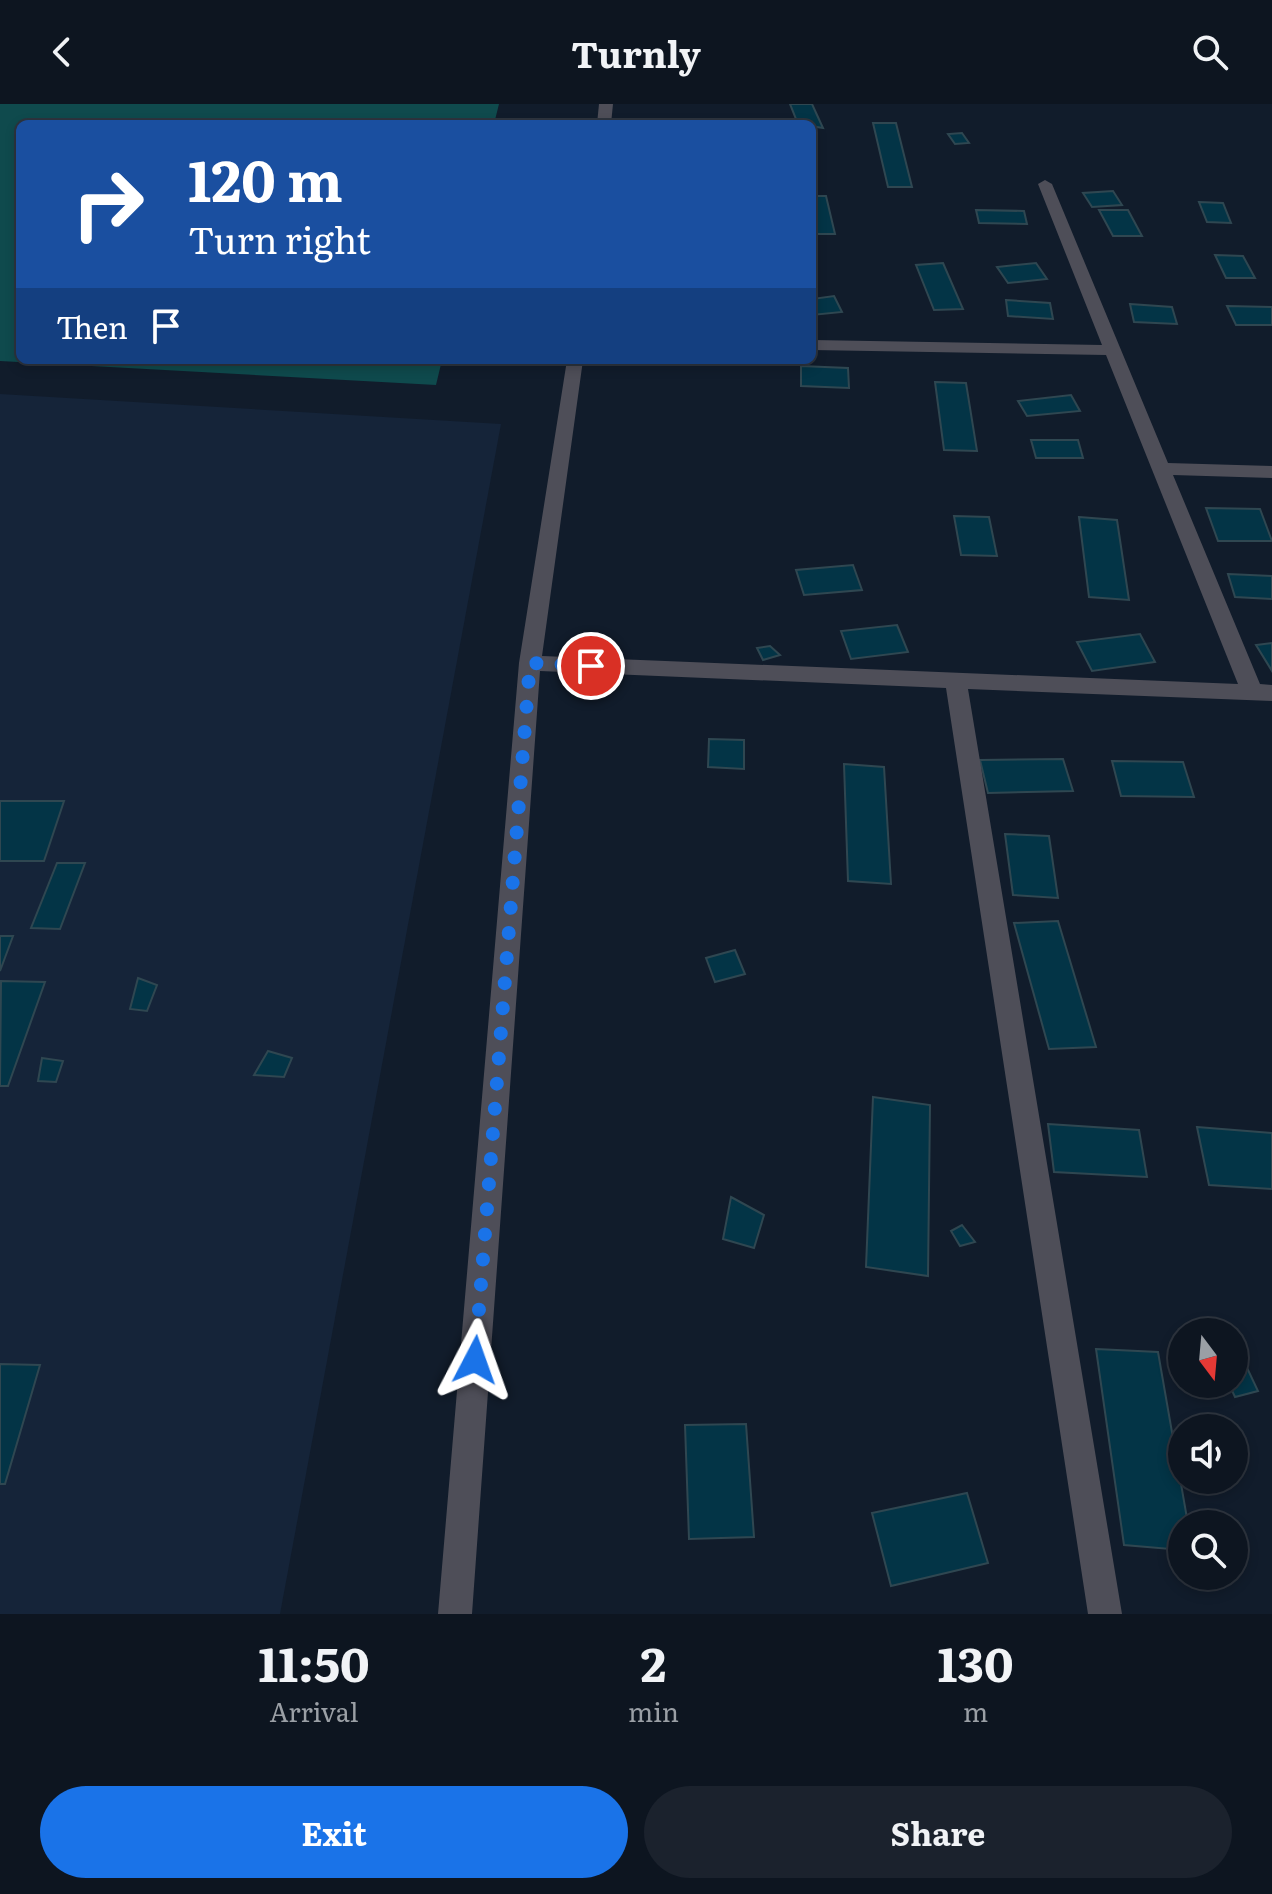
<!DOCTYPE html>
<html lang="en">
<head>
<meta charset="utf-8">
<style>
	:root { --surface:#0d1520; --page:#1b222d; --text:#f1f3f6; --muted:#9a9fa5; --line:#2d343e; --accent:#1a73e8 }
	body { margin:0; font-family:Literata,serif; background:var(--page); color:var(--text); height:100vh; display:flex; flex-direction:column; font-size:30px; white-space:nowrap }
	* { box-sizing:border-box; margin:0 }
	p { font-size:26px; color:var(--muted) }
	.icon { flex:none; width:44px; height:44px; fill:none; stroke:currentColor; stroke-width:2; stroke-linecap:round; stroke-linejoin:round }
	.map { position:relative; height:1510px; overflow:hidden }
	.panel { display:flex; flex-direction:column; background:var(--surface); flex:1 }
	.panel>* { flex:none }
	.hud { position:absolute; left:16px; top:16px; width:800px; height:244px; border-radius:12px; box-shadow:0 4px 12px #0003,0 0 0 2px var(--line); background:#1a4fa0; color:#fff; overflow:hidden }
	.needle { width:52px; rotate:164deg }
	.controls { position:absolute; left:1168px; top:1214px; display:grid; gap:16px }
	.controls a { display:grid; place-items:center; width:80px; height:80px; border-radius:50%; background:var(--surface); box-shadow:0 4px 12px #0003,0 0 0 2px var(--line); font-size:40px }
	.pin { position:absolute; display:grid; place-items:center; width:68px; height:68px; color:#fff; margin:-34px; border:4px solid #fff; border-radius:50%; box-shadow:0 2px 8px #0007 }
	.me { position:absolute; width:88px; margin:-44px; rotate:4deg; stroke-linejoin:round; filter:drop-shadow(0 0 6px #0008) }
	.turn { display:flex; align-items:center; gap:28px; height:168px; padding:0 40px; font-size:36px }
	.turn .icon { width:104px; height:104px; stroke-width:2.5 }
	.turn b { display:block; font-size:56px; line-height:68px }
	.then { display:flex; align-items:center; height:76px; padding:0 40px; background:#0003; gap:16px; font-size:30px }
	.eta { display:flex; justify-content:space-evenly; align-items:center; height:136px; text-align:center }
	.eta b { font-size:48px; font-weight:700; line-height:56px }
	.cta { display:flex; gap:16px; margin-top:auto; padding:16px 40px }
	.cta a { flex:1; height:92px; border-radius:48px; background:var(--accent); color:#fff; font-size:32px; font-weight:700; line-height:92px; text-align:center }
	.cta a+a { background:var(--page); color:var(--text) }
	header { display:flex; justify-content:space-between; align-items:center; height:104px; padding:0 40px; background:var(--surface); font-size:36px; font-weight:700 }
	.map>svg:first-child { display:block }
	.built { fill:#152439 }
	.water { fill:#0f4a4d }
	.building { fill:#033446; stroke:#2f4751; stroke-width:2 }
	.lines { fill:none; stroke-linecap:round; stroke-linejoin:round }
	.street { fill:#4e4e58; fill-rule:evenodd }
	.route { stroke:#1a73e8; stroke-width:14; stroke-dasharray:0 25.2 }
</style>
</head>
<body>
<header><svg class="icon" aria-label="back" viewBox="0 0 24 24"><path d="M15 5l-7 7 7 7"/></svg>Turnly<svg class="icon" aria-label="search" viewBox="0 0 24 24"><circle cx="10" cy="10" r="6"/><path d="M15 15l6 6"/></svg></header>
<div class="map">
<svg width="1272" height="1510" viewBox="0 0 1272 1510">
	<rect width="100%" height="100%" fill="#111c2b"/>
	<polygon class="built" points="0,290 501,320 280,1510 0,1510"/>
	<polygon class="water" points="0,0 499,0 494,20 20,20 20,256 442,256 436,281 0,257"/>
	<g class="building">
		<polygon points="790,0 812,0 823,24 798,20"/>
		<polygon points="873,19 896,19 912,83 888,83"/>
		<polygon points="962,29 969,39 955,40 948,30"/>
		<polygon points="1113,87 1122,101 1092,103 1083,89"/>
		<polygon points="812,92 826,92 835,130 812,130"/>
		<polygon points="1199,98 1223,99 1231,119 1207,118"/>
		<polygon points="976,106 1024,107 1027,120 979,119"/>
		<polygon points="1099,106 1128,106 1142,132 1113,132"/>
		<polygon points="1215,151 1243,152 1255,174 1226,174"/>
		<polygon points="943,159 963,205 934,206 916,161"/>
		<polygon points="1036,159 1047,175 1008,179 997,163"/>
		<polygon points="834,192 842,208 812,211 812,195"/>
		<polygon points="1006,196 1050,199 1053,215 1008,212"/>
		<polygon points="1130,200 1172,203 1177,220 1134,218"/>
		<polygon points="1227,202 1272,203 1272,221 1236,221"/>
		<polygon points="801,262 848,264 849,284 801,282"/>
		<polygon points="935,278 966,279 977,347 944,346"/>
		<polygon points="1071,291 1080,307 1027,312 1018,297"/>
		<polygon points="1031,336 1078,336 1083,354 1036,354"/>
		<polygon points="1206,404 1260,405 1272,437 1218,437"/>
		<polygon points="954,412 989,413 997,452 961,451"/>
		<polygon points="1079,413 1117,416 1129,496 1089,493"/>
		<polygon points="853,461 862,486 804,491 796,466"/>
		<polygon points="1228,470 1272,472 1272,495 1235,493"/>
		<polygon points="897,521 908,548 851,555 841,527"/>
		<polygon points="1140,530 1155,558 1092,567 1077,538"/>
		<polygon points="1272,539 1272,567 1256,541"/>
		<polygon points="770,542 780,551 763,556 757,544"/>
		<polygon points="709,635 744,636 744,665 708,663"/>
		<polygon points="1063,655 1073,687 988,689 980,656"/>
		<polygon points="1112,657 1183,658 1194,693 1121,692"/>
		<polygon points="844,660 884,663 891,780 848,777"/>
		<polygon points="0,697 64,697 44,757 0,757"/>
		<polygon points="1005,730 1049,732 1058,794 1013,791"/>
		<polygon points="57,759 85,759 60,825 31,824"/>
		<polygon points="1058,817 1096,943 1049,945 1014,819"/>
		<polygon points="0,832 13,832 0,867"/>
		<polygon points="735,846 745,870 715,878 706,854"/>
		<polygon points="138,874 157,881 147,907 130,905"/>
		<polygon points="1,877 45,878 8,982 0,982"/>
		<polygon points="268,947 292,954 284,973 254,971"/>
		<polygon points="42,954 63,957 56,978 38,977"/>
		<polygon points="873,993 930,1001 928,1172 866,1163"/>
		<polygon points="1048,1020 1139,1026 1147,1073 1054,1068"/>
		<polygon points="1197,1023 1272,1029 1272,1085 1209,1081"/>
		<polygon points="731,1093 764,1111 754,1144 723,1135"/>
		<polygon points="962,1121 975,1138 960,1142 951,1127"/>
		<polygon points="1096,1245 1158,1248 1188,1420 1182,1420 1182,1446 1124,1441"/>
		<polygon points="1240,1249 1258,1287 1235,1293 1229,1280 1234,1280 1234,1251"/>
		<polygon points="0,1260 40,1261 5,1380 0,1380"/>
		<polygon points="746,1320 754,1433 689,1435 685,1321"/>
		<polygon points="967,1389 988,1459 891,1482 872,1409"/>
	</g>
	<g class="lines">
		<g class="street">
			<polygon points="599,0 613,0 611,20 597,20"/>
			<polygon points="1045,76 1052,80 1168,359 1272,362 1272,374 1173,371 1260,580 1272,581 1272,597 968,585 1122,1510 1088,1510 946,584 540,567 472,1510 438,1510 519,559 567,256 583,256 542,552 1238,580 1106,251 812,246 812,236 1102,241 1038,80"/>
		</g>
	</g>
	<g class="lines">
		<polyline class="route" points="475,1256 530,559 591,562"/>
	</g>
</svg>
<div class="controls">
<a><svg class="needle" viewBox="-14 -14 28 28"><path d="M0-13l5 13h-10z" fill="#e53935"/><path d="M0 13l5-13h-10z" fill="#9a9fa5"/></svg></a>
<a><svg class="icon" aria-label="sound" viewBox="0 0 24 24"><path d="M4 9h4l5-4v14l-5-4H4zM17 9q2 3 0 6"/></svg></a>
<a><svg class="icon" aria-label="search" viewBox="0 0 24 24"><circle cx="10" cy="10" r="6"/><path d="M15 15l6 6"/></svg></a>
</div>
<div class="pin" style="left:591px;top:562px;background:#d93025"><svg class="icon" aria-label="arrive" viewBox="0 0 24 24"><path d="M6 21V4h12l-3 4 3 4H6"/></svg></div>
<svg class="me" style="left:475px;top:1256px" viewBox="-20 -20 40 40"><path d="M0-17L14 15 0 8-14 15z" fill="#1a73e8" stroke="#fff" stroke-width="4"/></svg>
<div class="hud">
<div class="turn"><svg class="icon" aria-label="right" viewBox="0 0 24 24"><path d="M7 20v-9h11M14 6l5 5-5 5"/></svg><div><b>120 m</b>Turn right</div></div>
<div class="then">Then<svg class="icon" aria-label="arrive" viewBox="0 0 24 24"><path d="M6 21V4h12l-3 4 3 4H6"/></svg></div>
</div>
</div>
<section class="panel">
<div class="eta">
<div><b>11:50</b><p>Arrival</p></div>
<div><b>2</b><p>min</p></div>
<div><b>130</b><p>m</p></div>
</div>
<div class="cta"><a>Exit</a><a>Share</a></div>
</section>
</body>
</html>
